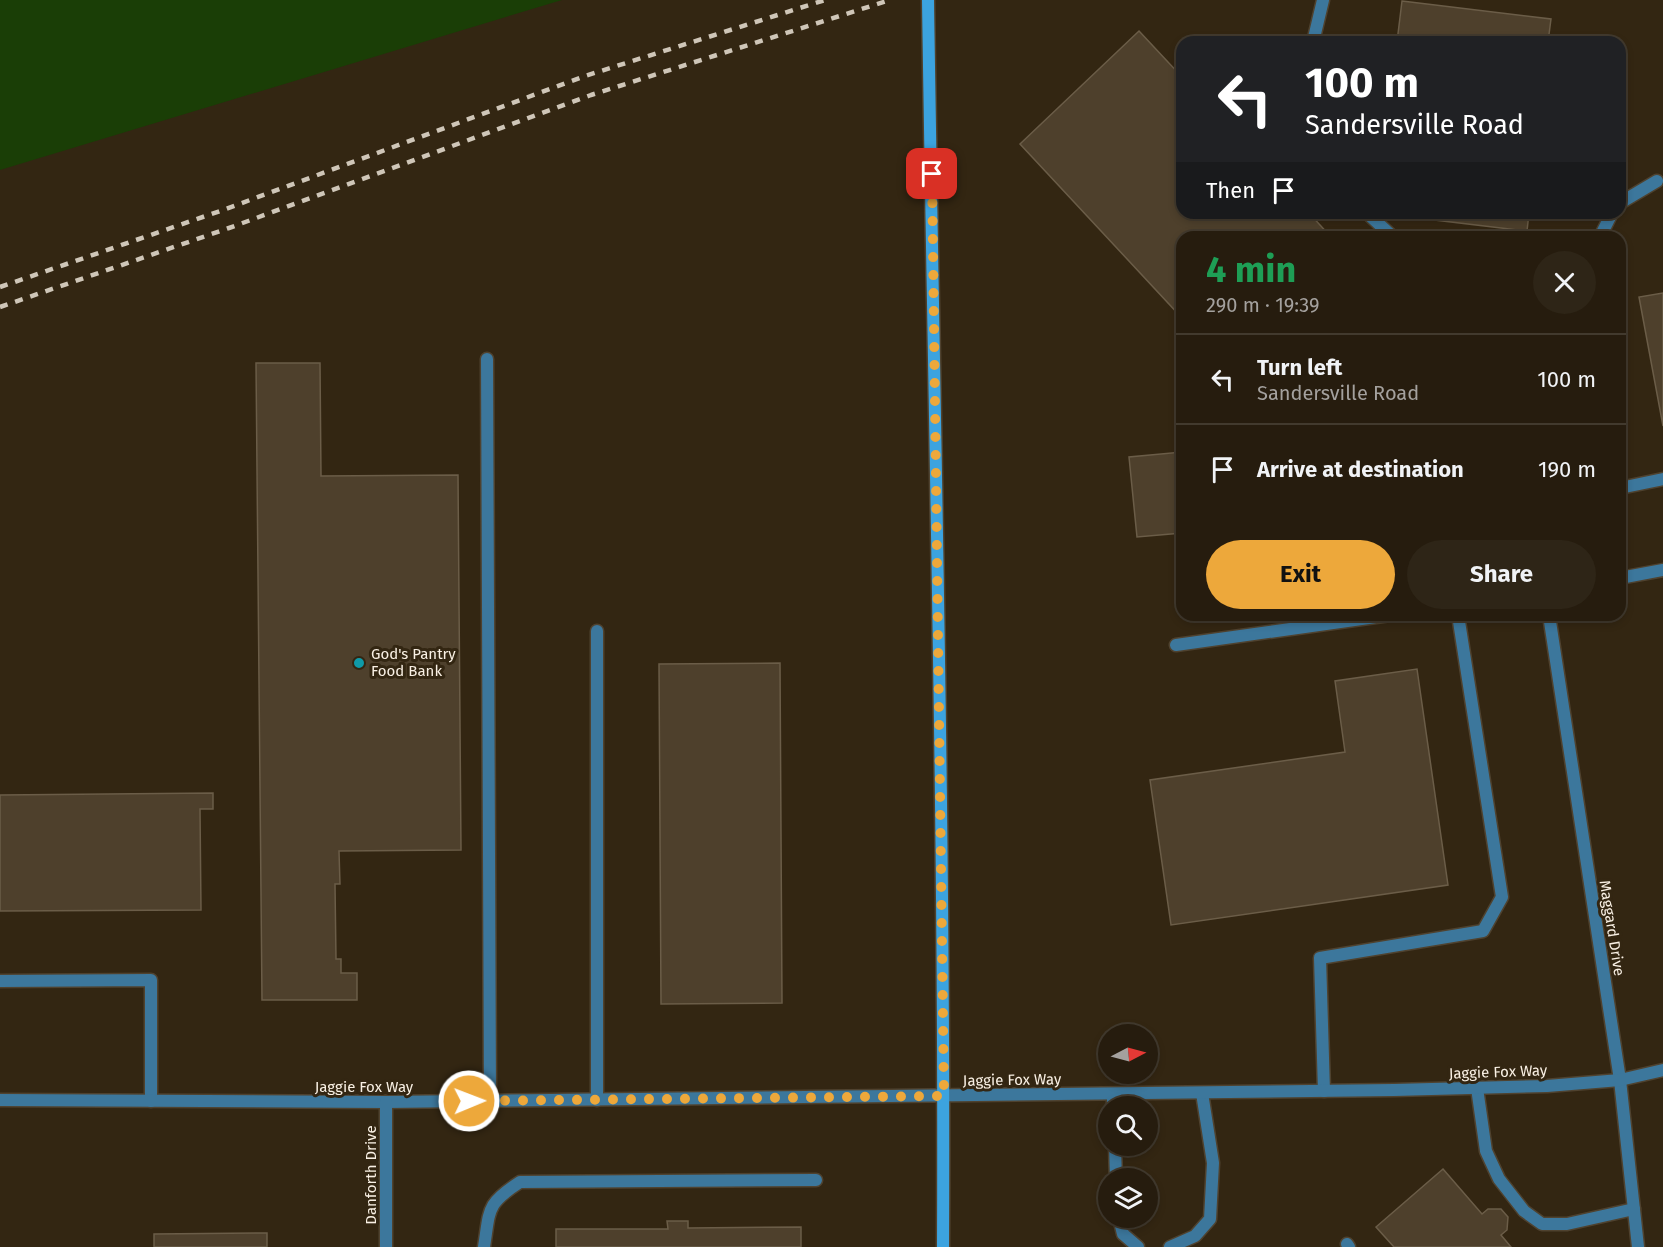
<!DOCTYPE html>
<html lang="en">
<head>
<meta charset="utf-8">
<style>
	:root { --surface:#261c0e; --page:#2e2517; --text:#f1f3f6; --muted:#a4a19e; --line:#423a2e; --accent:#eda83b }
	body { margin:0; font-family:"Fira Sans",sans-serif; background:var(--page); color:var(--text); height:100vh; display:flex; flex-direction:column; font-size:22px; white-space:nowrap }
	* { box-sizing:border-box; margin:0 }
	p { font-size:20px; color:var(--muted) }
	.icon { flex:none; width:33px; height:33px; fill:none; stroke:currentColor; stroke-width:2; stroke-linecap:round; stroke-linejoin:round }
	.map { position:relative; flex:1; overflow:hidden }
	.details { position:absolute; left:1176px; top:231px; width:450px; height:390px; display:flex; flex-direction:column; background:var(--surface); border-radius:18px; box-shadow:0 3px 9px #0003,0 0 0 2px var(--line) }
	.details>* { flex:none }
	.top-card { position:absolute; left:1176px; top:36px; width:450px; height:183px; border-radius:18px; box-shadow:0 3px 9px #0003,0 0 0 2px var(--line); background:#202124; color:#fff; overflow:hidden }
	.needle { width:39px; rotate:84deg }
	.buttons { position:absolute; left:1098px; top:1024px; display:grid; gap:12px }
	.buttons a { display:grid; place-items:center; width:60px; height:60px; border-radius:50%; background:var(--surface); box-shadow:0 3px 9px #0003,0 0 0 2px var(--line); font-size:30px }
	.pin { position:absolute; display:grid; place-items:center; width:51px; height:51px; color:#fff; margin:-26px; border-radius:12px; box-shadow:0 3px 9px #0006 }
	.me { position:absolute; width:66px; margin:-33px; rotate:89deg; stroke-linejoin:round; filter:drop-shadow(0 0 4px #0008) }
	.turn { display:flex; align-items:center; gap:21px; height:126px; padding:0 30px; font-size:27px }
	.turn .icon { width:78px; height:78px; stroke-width:2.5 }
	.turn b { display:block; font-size:42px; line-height:51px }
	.then { display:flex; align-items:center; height:57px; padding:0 30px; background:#0003; gap:12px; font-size:22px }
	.round { display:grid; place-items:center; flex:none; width:63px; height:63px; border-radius:32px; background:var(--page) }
	.overview { display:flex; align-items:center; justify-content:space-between; height:102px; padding:0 30px }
	h1 { font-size:36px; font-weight:700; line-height:45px; color:#1e9e55 }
	.primary-button { display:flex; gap:12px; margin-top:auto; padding:12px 30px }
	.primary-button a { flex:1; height:69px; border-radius:36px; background:var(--accent); color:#111; font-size:24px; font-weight:700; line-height:69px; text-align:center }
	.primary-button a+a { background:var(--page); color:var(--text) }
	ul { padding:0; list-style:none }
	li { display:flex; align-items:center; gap:18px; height:90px; padding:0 30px; border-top:2px solid var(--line) }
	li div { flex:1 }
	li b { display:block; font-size:22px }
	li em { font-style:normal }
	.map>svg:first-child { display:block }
	.green { fill:#1a3e06 }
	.building { fill:#4e402c; stroke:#6b5d48; stroke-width:1.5 }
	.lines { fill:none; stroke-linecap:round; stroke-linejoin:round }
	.lane-casing { stroke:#4f422f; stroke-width:15 }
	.street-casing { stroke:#4f422f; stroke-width:15 }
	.secondary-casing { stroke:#4f422f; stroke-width:15 }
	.lane { stroke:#3c779c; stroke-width:12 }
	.street { stroke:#3c779c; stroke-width:12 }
	.secondary { stroke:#3ca3df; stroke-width:12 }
	.rail { stroke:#cfc6b8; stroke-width:4.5; stroke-dasharray:8 8; stroke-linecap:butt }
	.route { stroke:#eda83b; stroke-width:10; stroke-dasharray:0 18 }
	.culture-dot { fill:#0f9aa8; stroke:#332612; stroke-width:2 }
	.labels { text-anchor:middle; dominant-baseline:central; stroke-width:6; stroke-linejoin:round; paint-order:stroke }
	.poi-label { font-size:15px; fill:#f9f0e4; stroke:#332612; text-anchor:start }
	.street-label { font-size:15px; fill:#f9f0e4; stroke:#332612 }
</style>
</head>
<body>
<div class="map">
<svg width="1663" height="1247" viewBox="0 0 1663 1247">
	<rect width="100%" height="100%" fill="#332612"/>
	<polygon class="green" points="0,0 562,0 0,170"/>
	<g class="building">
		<polygon points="1402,1 1551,19 1548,42 1397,42"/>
		<polygon points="1139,31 1182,77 1182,213 1309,213 1331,237 1182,237 1182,318 1020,144"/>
		<polygon points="1418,213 1529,213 1527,231 1418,218"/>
		<polygon points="1663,293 1663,426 1639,297"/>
		<polygon points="256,363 320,363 321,476 458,475 461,850 339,851 340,884 335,884 336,959 341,959 341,973 357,973 357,1000 262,1000"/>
		<polygon points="1182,452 1182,533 1137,537 1129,457"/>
		<polygon points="780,663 782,1003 661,1004 659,664"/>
		<polygon points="1417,669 1448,885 1171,925 1150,780 1345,752 1335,681"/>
		<polygon points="213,793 213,809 200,809 201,910 0,911 0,795"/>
		<polygon points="1443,1169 1482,1214 1488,1209 1501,1209 1508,1217 1507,1230 1501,1235 1511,1247 1394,1247 1376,1227"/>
		<polygon points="667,1221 688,1221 688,1228 801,1227 801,1247 556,1247 556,1229 668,1229"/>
		<polygon points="267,1233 267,1247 154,1247 154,1234"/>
	</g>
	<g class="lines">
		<defs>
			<g id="lane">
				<polyline points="1313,42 1323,0"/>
				<polyline points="1620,203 1657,181"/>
				<polyline points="1367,213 1393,237"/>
				<polyline points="1600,237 1612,213"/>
				<polyline points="487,359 490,1101"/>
				<polyline points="1620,488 1663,479"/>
				<polyline points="1620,578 1663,570"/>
				<polyline points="597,631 597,1100"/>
				<polyline points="1176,645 1390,615"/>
				<polyline points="0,981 151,980 151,1101"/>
				<polyline points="1477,1088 1486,1151 1499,1179 1524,1211 1542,1224 1567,1224 1634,1209"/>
				<polyline points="1324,1091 1320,958 1483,931 1502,897 1458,615"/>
				<polyline points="1113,1094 1113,1107"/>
				<polyline points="1115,1146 1116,1179"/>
				<polyline points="1119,1218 1123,1234 1138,1247"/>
				<polyline points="1347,1244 1349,1247"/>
				<path d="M484,1247C490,1209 486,1204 520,1182L816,1180"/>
				<polyline points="1170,1247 1195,1236 1210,1219 1213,1163 1202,1093"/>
			</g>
			<g id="street">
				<polyline points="1549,615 1620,1080 1638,1247"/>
				<polyline points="0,1100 386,1102 1394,1090 1547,1086 1620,1080 1663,1070"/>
				<polyline points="386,1102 386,1247"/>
			</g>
			<path id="secondary" d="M928,0C934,416 945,831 943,1247"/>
		</defs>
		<use href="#lane" class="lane-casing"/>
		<use href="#street" class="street-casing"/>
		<use href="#secondary" class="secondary-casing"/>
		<use href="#lane" class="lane"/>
		<use href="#street" class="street"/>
		<use href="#secondary" class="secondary"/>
		<g class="rail">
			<polyline points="0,287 223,210 585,76 825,0"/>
			<polyline points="0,307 229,228 591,95 890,0"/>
		</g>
	</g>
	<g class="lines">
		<polyline class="route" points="469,1101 944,1096 932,174"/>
	</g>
	<circle class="culture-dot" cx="359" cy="663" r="6"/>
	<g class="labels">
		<g class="poi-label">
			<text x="371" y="654">God's Pantry<tspan x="371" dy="17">Food Bank</tspan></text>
		</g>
		<g class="street-label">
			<text transform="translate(1612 928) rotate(81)">Maggard Drive</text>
			<text transform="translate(1498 1072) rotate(-2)">Jaggie Fox Way</text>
			<text transform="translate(1012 1080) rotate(-1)">Jaggie Fox Way</text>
			<text x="364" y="1087">Jaggie Fox Way</text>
			<text transform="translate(371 1175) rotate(-90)">Danforth Drive</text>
		</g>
	</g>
</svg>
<div class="buttons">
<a><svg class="needle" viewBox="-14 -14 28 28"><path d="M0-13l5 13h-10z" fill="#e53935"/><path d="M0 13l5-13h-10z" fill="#a4a19e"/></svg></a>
<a><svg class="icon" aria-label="search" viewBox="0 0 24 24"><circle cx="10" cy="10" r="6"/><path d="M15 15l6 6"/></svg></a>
<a><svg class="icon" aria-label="layers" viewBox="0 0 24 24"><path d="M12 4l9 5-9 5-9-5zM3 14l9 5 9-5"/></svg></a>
</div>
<div class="pin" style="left:932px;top:174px;background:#d93025"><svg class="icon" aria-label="arrive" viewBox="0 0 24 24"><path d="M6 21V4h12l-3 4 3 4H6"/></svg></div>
<svg class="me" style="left:469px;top:1101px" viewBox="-20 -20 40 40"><circle r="17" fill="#eda83b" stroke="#fff" stroke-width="3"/><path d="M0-11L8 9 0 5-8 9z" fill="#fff"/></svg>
<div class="top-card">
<div class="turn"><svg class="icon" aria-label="left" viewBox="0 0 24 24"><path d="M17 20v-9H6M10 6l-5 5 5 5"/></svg><div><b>100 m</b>Sandersville Road</div></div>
<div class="then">Then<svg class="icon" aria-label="arrive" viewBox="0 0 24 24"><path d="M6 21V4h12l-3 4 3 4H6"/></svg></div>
</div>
<section class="details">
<div class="overview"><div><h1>4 min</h1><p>290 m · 19:39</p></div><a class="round"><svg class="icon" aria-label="close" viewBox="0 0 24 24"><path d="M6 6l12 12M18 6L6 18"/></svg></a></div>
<ul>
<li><svg class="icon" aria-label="left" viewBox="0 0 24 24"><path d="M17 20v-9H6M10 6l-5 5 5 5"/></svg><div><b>Turn left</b><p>Sandersville Road</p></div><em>100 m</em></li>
<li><svg class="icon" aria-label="arrive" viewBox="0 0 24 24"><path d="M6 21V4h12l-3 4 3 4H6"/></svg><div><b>Arrive at destination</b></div><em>190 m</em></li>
</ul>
<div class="primary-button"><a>Exit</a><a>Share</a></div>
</section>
</div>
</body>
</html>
